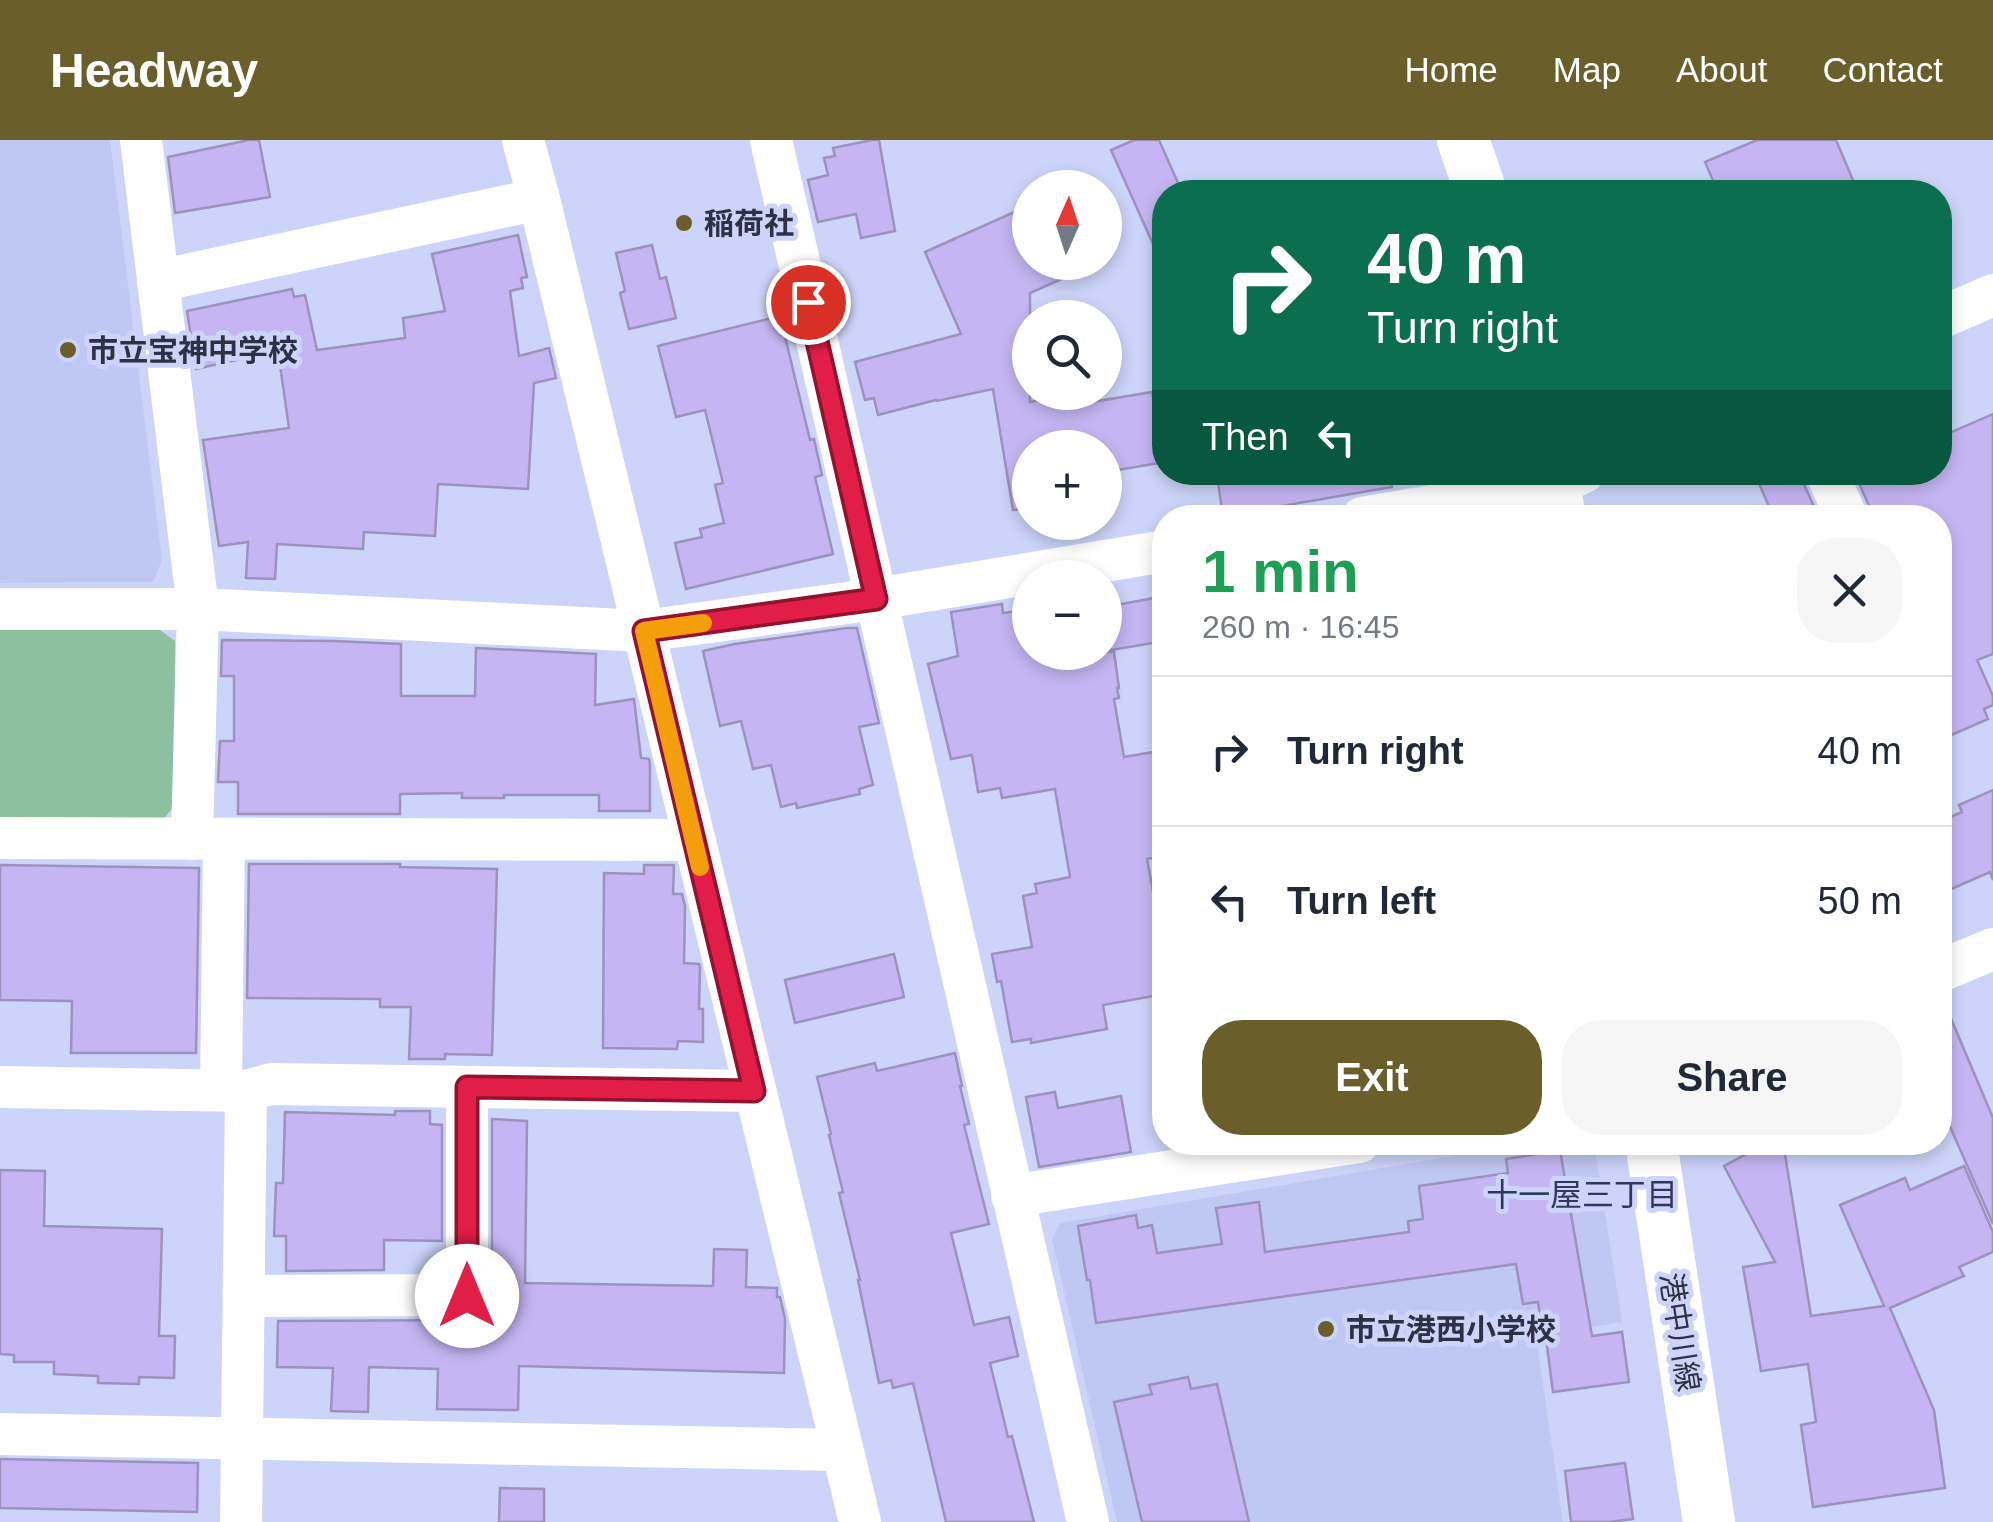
<!DOCTYPE html>
<html lang="en">
<head>
<meta charset="utf-8">
<style>
	:root { --surface:#fff; --page:#f6f6f7; --text:#1f2937; --muted:#747a83; --line:#e0e1e3; --accent:#6a5e2a }
	body { margin:0; font-family:Arial,"Noto Sans JP",sans-serif; background:var(--page); color:var(--text); height:100vh; display:flex; flex-direction:column; font-size:38px; white-space:nowrap }
	* { box-sizing:border-box; margin:0 }
	p { font-size:32px; color:var(--muted) }
	.icon { flex:none; width:55px; height:55px; fill:none; stroke:currentColor; stroke-width:2; stroke-linecap:round; stroke-linejoin:round }
	.map { position:relative; flex:1; overflow:hidden }
	.sheet { position:absolute; left:1152px; top:365px; width:800px; height:650px; display:flex; flex-direction:column; background:var(--surface); border-radius:40px; box-shadow:0 5px 15px #0003 }
	.sheet>* { flex:none }
	.top-card { position:absolute; left:1152px; top:40px; width:800px; height:305px; border-radius:40px; box-shadow:0 5px 15px #0003; background:#0b6e4f; color:#fff; overflow:hidden }
	.needle { width:65px; rotate:3deg }
	.tools { position:absolute; left:1012px; top:30px; display:grid; gap:20px }
	.tools a { display:grid; place-items:center; width:110px; height:110px; border-radius:50%; background:var(--surface); box-shadow:0 5px 15px #0003; font-size:50px }
	.pin { position:absolute; display:grid; place-items:center; width:85px; height:85px; color:#fff; margin:-42px; border:5px solid #fff; border-radius:50%; box-shadow:0 2px 10px #0007 }
	.me { position:absolute; width:110px; margin:-55px; rotate:0deg; stroke-linejoin:round; filter:drop-shadow(0 0 8px #0008) }
	.turn { display:flex; align-items:center; gap:35px; height:210px; padding:0 50px; font-size:45px }
	.turn .icon { width:130px; height:130px; stroke-width:2.5 }
	.turn b { display:block; font-size:70px; line-height:85px }
	.then { display:flex; align-items:center; height:95px; padding:0 50px; background:#0003; gap:20px; font-size:38px }
	.round { display:grid; place-items:center; flex:none; width:105px; height:105px; border-radius:40px; background:var(--page) }
	.overview { display:flex; align-items:center; justify-content:space-between; height:170px; padding:0 50px }
	h1 { font-size:60px; font-weight:800; line-height:75px; color:#1e9e55 }
	.button { display:flex; gap:20px; margin-top:auto; padding:20px 50px }
	.button a { flex:1; height:115px; border-radius:40px; background:var(--accent); color:#fff; font-size:40px; font-weight:800; line-height:115px; text-align:center }
	.button a+a { background:var(--page); color:var(--text) }
	ul { padding:0; list-style:none }
	li { display:flex; align-items:center; gap:30px; height:150px; padding:0 50px; border-top:2px solid var(--line) }
	li div { flex:1 }
	li b { display:block; font-size:38px }
	li em { font-style:normal }
	header { display:flex; align-items:center; gap:60px; box-sizing:border-box; height:140px; padding:0 50px; background:var(--accent); color:#fff }
	header strong { font-size:48px }
	nav { display:flex; gap:55px; margin-inline-start:auto; font-size:35px }
	.map>svg:first-child { display:block }
	.built { fill:#bfc8f2 }
	.green { fill:#8dc09f }
	.building { fill:#c5b6f3; stroke:#9d92be; stroke-width:2.5 }
	.lines { fill:none; stroke-linecap:round; stroke-linejoin:round }
	.minor { stroke:#fff; stroke-width:42 }
	.major { stroke:#fff; stroke-width:52 }
	.route-casing { stroke:#92132f; stroke-width:25 }
	.route { stroke:#e11d48; stroke-width:18 }
	.slow { stroke:#f59e0b; stroke-width:18 }
	.poi-dot { fill:#6a5e2a; stroke:#ccd4f9; stroke-width:4 }
	.labels { text-anchor:middle; dominant-baseline:central; stroke-width:10; stroke-linejoin:round; paint-order:stroke }
	.poi-label { font-size:30px; font-weight:bold; fill:#2e3143; stroke:#ccd4f9; text-anchor:start }
	.street-label { font-size:30px; fill:#2e3143; stroke:#ccd4f9 }
	.neighbourhood-label { font-size:32px; fill:#31375c; stroke:#ccd4f9 }
</style>
</head>
<body>
<header>
<strong>Headway</strong>
<nav><a>Home</a><a>Map</a><a>About</a><a>Contact</a></nav>
</header>
<div class="map">
<svg width="1993" height="1382" viewBox="0 0 1993 1382">
	<rect width="100%" height="100%" fill="#ccd4f9"/>
	<g class="built">
		<polygon points="0,0 110,0 162,420 153,442 0,443"/>
		<polygon points="1529,1003 1594,1003 1622,1182 1536,1196 1563,1382 1117,1382 1052,1099 1060,1083"/>
	</g>
	<polygon class="green" points="0,486 157,488 175,501 174,666 162,681 0,679"/>
	<g class="building">
		<polygon points="249,0 259,0 270,57 175,73 168,17"/>
		<polygon points="872,0 879,0 895,91 861,98 856,74 818,82 808,40 828,35 824,18 835,16 833,8"/>
		<polygon points="1134,0 1159,0 1182,52 1165,52 1165,131 1111,10"/>
		<polygon points="1757,0 1836,0 1858,52 1718,52 1705,22"/>
		<polygon points="1030,65 1030,122 1100,122 1030,153 1030,262 1078,254 1080,264 1152,252 1154,263 1165,261 1165,322 1106,332 1105,308 1030,308 1030,369 1013,370 993,249 937,261 936,260 878,275 874,258 865,260 855,222 961,194 925,112"/>
		<polygon points="518,95 527,137 521,138 523,148 510,151 519,216 549,208 556,238 534,243 528,349 438,344 435,396 364,392 363,409 277,404 275,439 246,438 248,402 219,406 203,300 289,288 278,211 196,229 187,171 292,149 294,157 305,155 317,210 405,198 403,178 445,171 432,114"/>
		<polygon points="652,105 660,139 666,137 676,178 629,189 620,153 625,151 616,113"/>
		<polygon points="780,176 810,300 814,299 822,335 815,337 833,414 686,449 675,403 702,397 700,389 724,383 715,345 723,343 705,270 676,277 658,206"/>
		<polygon points="1993,274 1993,514 1977,520 1993,556 1993,565 1984,569 1988,579 1940,600 1940,378 1872,378 1870,368 1854,332 1940,332 1940,297"/>
		<polygon points="1242,332 1391,332 1392,347 1223,376 1217,336"/>
		<polygon points="1754,332 1801,332 1803,342 1819,378 1774,378"/>
		<polygon points="1165,456 1165,501 1105,511 1105,467"/>
		<polygon points="1002,464 1003,473 1030,469 1030,512 1114,512 1119,548 1117,548 1119,558 1114,559 1124,617 1165,610 1165,716 1147,719 1159,784 1165,782 1165,854 1103,865 1107,889 1031,903 1031,899 1012,902 1001,841 997,842 992,814 1032,807 1023,756 1037,753 1035,744 1070,737 1055,649 1002,658 1000,648 978,652 972,615 951,619 928,524 958,516 951,472"/>
		<polygon points="847,488 857,488 879,583 859,587 873,645 859,649 860,654 797,668 796,663 781,667 771,625 753,629 741,581 720,586 703,511 735,504"/>
		<polygon points="222,500 334,501 401,504 401,556 475,556 476,508 596,514 595,565 634,559 641,618 649,619 650,624 650,671 599,671 599,655 504,655 504,658 462,658 462,653 400,654 400,674 238,674 238,642 218,642 220,601 234,601 234,536 221,536"/>
		<polygon points="1993,650 1993,740 1990,732 1940,754 1940,681 1962,672 1959,665"/>
		<polygon points="249,724 400,724 400,727 497,729 492,915 445,914 445,919 409,919 411,867 380,867 380,859 247,858"/>
		<polygon points="0,725 199,728 196,913 71,913 72,861 0,860"/>
		<polygon points="644,725 674,725 673,754 682,754 685,766 684,823 699,824 700,827 699,869 703,869 703,902 678,901 677,909 603,908 604,733 644,734"/>
		<polygon points="894,814 904,857 795,883 785,840"/>
		<polygon points="1941,855 1993,978 1993,1084 1940,964"/>
		<polygon points="955,913 962,946 960,946 969,984 964,985 989,1084 951,1093 974,1185 1009,1177 1018,1216 990,1223 1008,1297 1012,1296 1034,1382 946,1382 913,1243 893,1248 891,1240 879,1243 858,1140 860,1140 839,1053 843,1052 829,995 831,994 817,937 875,923 877,931"/>
		<polygon points="1055,952 1058,968 1121,956 1131,1012 1039,1027 1026,957"/>
		<polygon points="395,971 430,971 430,984 442,985 442,1101 384,1100 384,1130 286,1131 286,1096 274,1096 276,1043 283,1043 285,972 395,975"/>
		<polygon points="492,979 527,981 525,1143 713,1146 714,1109 747,1110 746,1147 777,1148 777,1157 780,1157 785,1179 784,1233 519,1226 518,1270 437,1269 438,1229 369,1227 368,1272 331,1271 333,1228 277,1227 278,1181 488,1180 492,1155"/>
		<polygon points="1745,1002 1783,1002 1811,1176 1884,1166 1840,1065 1905,1038 1910,1050 1964,1026 1993,1092 1993,1112 1959,1127 1964,1136 1890,1168 1934,1270 1945,1348 1813,1367 1801,1285 1816,1282 1808,1224 1761,1231 1743,1127 1775,1122 1724,1026 1750,1012"/>
		<polygon points="1560,1010 1592,1196 1622,1192 1629,1242 1553,1252 1545,1191 1542,1191 1538,1162 1523,1164 1516,1124 1096,1183 1090,1140 1087,1140 1078,1086 1136,1075 1138,1088 1152,1085 1157,1113 1222,1104 1216,1068 1259,1062 1265,1112 1409,1092 1408,1081 1423,1079 1419,1046 1508,1033 1506,1019"/>
		<polygon points="0,1030 45,1031 44,1086 162,1089 159,1196 175,1196 174,1238 139,1237 139,1244 98,1243 98,1236 54,1234 54,1222 14,1222 14,1215 0,1214"/>
		<polygon points="1188,1237 1191,1249 1217,1244 1249,1382 1142,1382 1114,1262 1152,1254 1149,1245"/>
		<polygon points="0,1319 198,1323 197,1372 0,1368"/>
		<polygon points="1625,1323 1633,1379 1609,1382 1571,1382 1565,1331"/>
		<polygon points="500,1348 544,1349 544,1382 499,1382"/>
	</g>
	<g class="lines">
		<g class="minor">
			<polyline points="141,0 198,469 192,699"/>
			<polyline points="523,0 539,59 860,1382"/>
			<polyline points="771,0 1088,1382"/>
			<polyline points="158,141 539,59"/>
			<polyline points="1940,178 1993,155"/>
			<polyline points="1826,332 1847,378"/>
			<polyline points="1362,378 1555,345 1584,332"/>
			<polyline points="0,469 198,469 644,491 876,459 1165,411"/>
			<polyline points="0,698 693,700"/>
			<polyline points="1940,831 1993,809"/>
			<polyline points="0,947 246,951 271,944 754,951"/>
			<polyline points="221,950 224,699"/>
			<polyline points="1012,1056 1359,1002"/>
			<polyline points="244,1156 467,1155 467,947"/>
			<polyline points="0,1294 842,1310"/>
			<polyline points="241,1382 246,951"/>
		</g>
		<g class="major">
			<polyline points="1463,0 1481,52"/>
			<polyline points="1552,332 1560,378"/>
			<polyline points="1651,1002 1709,1382"/>
		</g>
	</g>
	<g class="lines">
		<defs>
			<polyline id="route" points="467,1156 467,947 754,951 644,491 876,459 808,162"/>
		</defs>
		<use href="#route" class="route-casing"/>
		<use href="#route" class="route"/>
		<polyline class="slow" points="700,727 644,491 703,483"/>
	</g>
	<g class="poi-dot">
		<circle cx="684" cy="83" r="10"/>
		<circle cx="68" cy="210" r="10"/>
		<circle cx="1326" cy="1189" r="10"/>
	</g>
	<g class="labels">
		<g class="poi-label">
			<text x="704" y="83">稲荷社</text>
			<text x="88" y="210">市立宝神中学校</text>
			<text x="1346" y="1189">市立港西小学校</text>
		</g>
		<g class="street-label">
			<text transform="translate(1680 1192) rotate(81)">港中川線</text>
		</g>
		<g class="neighbourhood-label">
			<text x="1582" y="1055">十一屋三丁目</text>
		</g>
	</g>
</svg>
<div class="tools">
<a><svg class="needle" viewBox="-14 -14 28 28"><path d="M0-13l5 13h-10z" fill="#e53935"/><path d="M0 13l5-13h-10z" fill="#747a83"/></svg></a>
<a><svg class="icon" aria-label="search" viewBox="0 0 24 24"><circle cx="10" cy="10" r="6"/><path d="M15 15l6 6"/></svg></a>
<a>+</a>
<a>−</a>
</div>
<div class="pin" style="left:808px;top:162px;background:#d93025"><svg class="icon" aria-label="arrive" viewBox="0 0 24 24"><path d="M6 21V4h12l-3 4 3 4H6"/></svg></div>
<svg class="me" style="left:467px;top:1156px" viewBox="-20 -20 40 40"><circle r="19" fill="#fff"/><path d="M0-13L10 11 0 6-10 11z" fill="#e11d48"/></svg>
<div class="top-card">
<div class="turn"><svg class="icon" aria-label="right" viewBox="0 0 24 24"><path d="M7 20v-9h11M14 6l5 5-5 5"/></svg><div><b>40 m</b>Turn right</div></div>
<div class="then">Then<svg class="icon" aria-label="left" viewBox="0 0 24 24"><path d="M17 20v-9H6M10 6l-5 5 5 5"/></svg></div>
</div>
<section class="sheet">
<div class="overview"><div><h1>1 min</h1><p>260 m · 16:45</p></div><a class="round"><svg class="icon" aria-label="close" viewBox="0 0 24 24"><path d="M6 6l12 12M18 6L6 18"/></svg></a></div>
<ul>
<li><svg class="icon" aria-label="right" viewBox="0 0 24 24"><path d="M7 20v-9h11M14 6l5 5-5 5"/></svg><div><b>Turn right</b></div><em>40 m</em></li>
<li><svg class="icon" aria-label="left" viewBox="0 0 24 24"><path d="M17 20v-9H6M10 6l-5 5 5 5"/></svg><div><b>Turn left</b></div><em>50 m</em></li>
</ul>
<div class="button"><a>Exit</a><a>Share</a></div>
</section>
</div>
</body>
</html>
